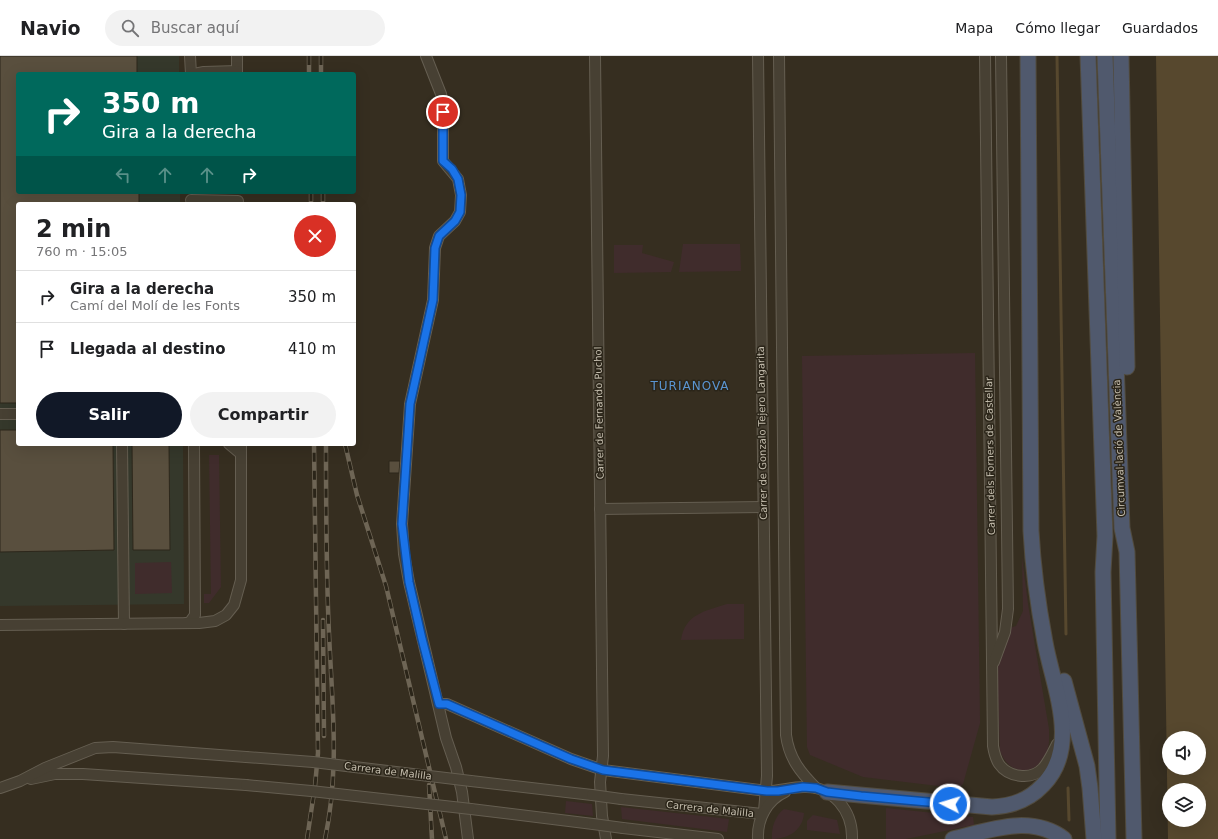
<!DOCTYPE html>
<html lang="es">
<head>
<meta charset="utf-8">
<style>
	:root { --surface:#fff; --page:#f2f2f2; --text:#202124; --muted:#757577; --line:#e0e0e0; --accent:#111827 }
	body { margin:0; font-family:"DejaVu Sans",sans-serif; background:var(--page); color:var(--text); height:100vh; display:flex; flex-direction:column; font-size:15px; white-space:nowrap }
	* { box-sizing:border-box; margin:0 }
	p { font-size:13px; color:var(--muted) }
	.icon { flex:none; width:22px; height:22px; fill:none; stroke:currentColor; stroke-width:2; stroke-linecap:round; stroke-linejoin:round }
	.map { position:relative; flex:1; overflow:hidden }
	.details { position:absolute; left:16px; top:146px; width:340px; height:244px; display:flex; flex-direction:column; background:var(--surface); border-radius:4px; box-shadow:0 4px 16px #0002 }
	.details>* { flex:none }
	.banner { position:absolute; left:16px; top:16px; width:340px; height:122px; border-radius:4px; box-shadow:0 4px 16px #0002; background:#00695c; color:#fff; overflow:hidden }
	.buttons { position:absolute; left:1162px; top:675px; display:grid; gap:8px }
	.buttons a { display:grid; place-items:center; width:44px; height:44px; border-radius:50%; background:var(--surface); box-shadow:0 4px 16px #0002; font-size:20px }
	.pin { position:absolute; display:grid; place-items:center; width:34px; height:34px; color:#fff; margin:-17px; border:2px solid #fff; border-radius:50%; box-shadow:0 1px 4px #0007 }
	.me { position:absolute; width:44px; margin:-22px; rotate:275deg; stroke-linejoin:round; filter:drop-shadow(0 0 3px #0008) }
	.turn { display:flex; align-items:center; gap:14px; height:84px; padding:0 20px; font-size:18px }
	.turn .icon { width:52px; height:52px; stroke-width:2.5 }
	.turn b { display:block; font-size:28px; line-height:34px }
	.lanes { display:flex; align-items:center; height:38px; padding:0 20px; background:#0003; justify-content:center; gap:20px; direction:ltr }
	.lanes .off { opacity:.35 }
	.round { display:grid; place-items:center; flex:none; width:42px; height:42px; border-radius:21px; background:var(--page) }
	.summary { display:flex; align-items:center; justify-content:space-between; height:68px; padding:0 20px }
	h1 { font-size:24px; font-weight:800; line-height:30px }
	.action { display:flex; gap:8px; margin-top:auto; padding:8px 20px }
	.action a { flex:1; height:46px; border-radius:24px; background:var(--accent); color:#fff; font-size:16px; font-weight:800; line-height:46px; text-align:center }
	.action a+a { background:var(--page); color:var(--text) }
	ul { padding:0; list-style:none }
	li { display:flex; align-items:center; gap:12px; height:52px; padding:0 20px; border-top:1px solid var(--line) }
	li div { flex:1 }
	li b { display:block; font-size:15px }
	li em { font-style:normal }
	header { display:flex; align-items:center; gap:24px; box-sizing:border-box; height:56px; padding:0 20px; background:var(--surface); border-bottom:1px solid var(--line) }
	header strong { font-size:19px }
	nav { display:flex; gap:22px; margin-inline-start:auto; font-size:14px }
	.search { width:280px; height:36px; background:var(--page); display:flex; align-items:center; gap:10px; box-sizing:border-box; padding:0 14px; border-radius:22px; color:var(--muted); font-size:15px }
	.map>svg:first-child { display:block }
	.medical { fill:#35382b }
	.green { fill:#402c2c }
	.water { fill:#57482e; fill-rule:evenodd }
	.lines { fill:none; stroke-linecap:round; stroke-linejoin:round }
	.stream { stroke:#57482e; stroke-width:3 }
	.building { fill:#594f3e; stroke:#2d271b }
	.minor-casing { stroke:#655e51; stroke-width:12 }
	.highway-casing { stroke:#514b3e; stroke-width:17 }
	.minor { stroke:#474033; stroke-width:10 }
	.highway { stroke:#50596d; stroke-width:15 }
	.rail-casing { stroke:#6e6555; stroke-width:4.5 }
	.rail { stroke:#2b2519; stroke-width:3; stroke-dasharray:9; stroke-linecap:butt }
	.minor-bridge-casing { stroke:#655e51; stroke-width:12; stroke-linecap:butt }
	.minor-bridge { stroke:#474033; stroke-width:10 }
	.route-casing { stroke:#114b97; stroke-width:10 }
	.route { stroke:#1a73e8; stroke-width:7 }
	.labels { text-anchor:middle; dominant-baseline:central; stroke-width:3; stroke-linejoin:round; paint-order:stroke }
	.street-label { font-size:10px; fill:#c4bdad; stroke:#2b2519 }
	.quarter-label { font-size:12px; letter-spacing:1px; fill:#5b95d1; stroke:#2b2519 }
</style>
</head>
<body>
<header>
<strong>Navio</strong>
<div class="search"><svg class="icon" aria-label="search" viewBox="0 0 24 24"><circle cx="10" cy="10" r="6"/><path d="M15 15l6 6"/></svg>Buscar aquí</div>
<nav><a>Mapa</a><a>Cómo llegar</a><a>Guardados</a></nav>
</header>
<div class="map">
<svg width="1218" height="783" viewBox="0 0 1218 783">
	<rect width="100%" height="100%" fill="#362e20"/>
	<polygon class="medical" points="0,0 179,0 179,18 18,18 18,136 180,136 180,148 18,148 18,388 183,388 184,548 0,550"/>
	<g class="green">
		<polygon points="683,188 740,188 741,215 679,216"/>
		<polygon points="614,189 643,189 642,197 674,206 671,216 614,217"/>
		<polygon points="975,297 980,667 963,728 960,731 955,732 863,721 810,699 807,691 802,300"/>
		<polygon points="209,399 219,399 221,531 209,547 204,547 204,538 211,538"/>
		<path d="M1022,501L1028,548L1049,673C1049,681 1050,690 1046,698C1034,722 1009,719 1000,695L997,613L1010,572L1016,570L1023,555Z"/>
		<polygon points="171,506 172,537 135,538 135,507"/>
		<path d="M727,548H744V583L681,584C685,558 705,555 727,548Z"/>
		<polygon points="566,745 592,748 593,760 565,757"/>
		<polygon points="621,751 729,763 727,776 622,763"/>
		<polygon points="886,752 973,761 974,769 906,783 886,783"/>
		<path d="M784,753L804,757C803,774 788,783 772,783C771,772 775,760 784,753Z"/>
		<polygon points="813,759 837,764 840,778 807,774 807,765"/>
	</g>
	<path class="water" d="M1156,0H1218V783H1168ZM1169,682H1199V712H1169ZM1169,734H1199V764H1169Z"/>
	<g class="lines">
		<g class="stream">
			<polyline points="1057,0 1066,578"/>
			<polyline points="1068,732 1069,764"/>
		</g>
	</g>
	<g class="building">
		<polygon points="0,0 137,0 137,18 18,18 18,136 139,136 139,148 18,148 18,347 0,347"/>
		<polygon points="0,374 18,374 18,388 113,388 114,494 0,496"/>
		<polygon points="132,388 169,388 170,494 133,494"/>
		<polygon points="389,405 400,405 399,417 389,417"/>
	</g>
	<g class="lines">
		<defs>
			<g id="minor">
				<polyline points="190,0 191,18"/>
				<polyline points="237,0 237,18"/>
				<polyline points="426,0 441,38 443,48 443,105 458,123 461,139 460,156 455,165 439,180 435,192 433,244 410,348 402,468 404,498 409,526 446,682 456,711 462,736 468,783"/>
				<polyline points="595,0 603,700 600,726 602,760 606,783"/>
				<polyline points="758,0 767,720 764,755"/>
				<path d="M779,0L786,679C789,702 800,716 816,732"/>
				<path d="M985,0L993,690C994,696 995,702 999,708C1008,721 1031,725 1043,712C1049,705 1053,696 1057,688"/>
				<polyline points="194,18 204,16 237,15"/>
				<polyline points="191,144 238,145"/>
				<polyline points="0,358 18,358"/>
				<polyline points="122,388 124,568"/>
				<polyline points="229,388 241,398"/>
				<polyline points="600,453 763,451"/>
				<polyline points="186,567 190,566 195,559 194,388"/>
				<polyline points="0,569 199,567 215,565 226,559 234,549 241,524 241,388"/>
				<polyline points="994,606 1005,576 1008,553 1001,0"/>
				<path d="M439,648H447L571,703L603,714L767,735C779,735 791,731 804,731C833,730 853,755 852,783"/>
				<polyline points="31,723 55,718 83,718 246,729"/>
				<polyline points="471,725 592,739"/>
				<polyline points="0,732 20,725 45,712 95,692 113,691 246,701"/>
				<polyline points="621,743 762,758"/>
				<polyline points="471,753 593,768"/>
				<polyline points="623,772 718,783"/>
				<path d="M758,783C757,763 767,744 785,736"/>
			</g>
			<g id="highway">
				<polyline points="1088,0 1105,480 1103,516 1108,783"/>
				<polyline points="1105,0 1122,472 1127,496 1134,783"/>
				<polyline points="1121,0 1127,311"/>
				<polyline points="1064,625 1087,710 1090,732 1094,783"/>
				<path d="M827,736L992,751C1013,750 1029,744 1043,729C1081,690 1053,631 1045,586C1038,549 1033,513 1031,475L1028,0"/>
				<path d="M953,783C990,774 1031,758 1064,783"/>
			</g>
		</defs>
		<use href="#minor" class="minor-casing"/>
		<use href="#highway" class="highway-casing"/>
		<use href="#minor" class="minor"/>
		<use href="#highway" class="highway"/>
		<defs>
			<g id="rail">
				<polyline points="309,0 309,18"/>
				<polyline points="321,0 321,18"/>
				<polyline points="311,136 311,148"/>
				<polyline points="323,136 323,148"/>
				<polyline points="345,388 357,439 386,530 446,783"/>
				<polyline points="323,564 324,680"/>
				<polyline points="429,729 432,783"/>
				<polyline points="307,783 315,730 318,697 314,388"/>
				<path d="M325,783C340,712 332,648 329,577C326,514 326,451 326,388"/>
			</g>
		</defs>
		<use href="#rail" class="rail-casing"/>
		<use href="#rail" class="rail"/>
		<defs>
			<g id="minor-bridge">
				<polyline points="246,701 313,706 471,725"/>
				<polyline points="246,729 311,735 471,753"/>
				<polyline points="592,739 621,743"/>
				<polyline points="593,768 623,772"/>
			</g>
		</defs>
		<use href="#minor-bridge" class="minor-bridge-casing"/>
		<use href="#minor-bridge" class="minor-bridge"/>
	</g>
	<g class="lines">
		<defs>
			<polyline id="route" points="443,56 443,105 452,113 458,123 461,139 460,156 455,165 439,180 435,192 433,244 410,348 402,468 409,526 422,583 439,648 447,648 571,703 603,714 767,735 778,735 803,731 816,732 827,736 861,740 950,748"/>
		</defs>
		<use href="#route" class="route-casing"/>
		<use href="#route" class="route"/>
	</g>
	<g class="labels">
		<g class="street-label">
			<text transform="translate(599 357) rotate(-91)">Carrer de Fernando Puchol</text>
			<text transform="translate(762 377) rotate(-91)">Carrer de Gonzalo Tejero Langarita</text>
			<text transform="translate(1119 392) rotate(-92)">Circumval·lació de València</text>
			<text transform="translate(990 400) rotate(-91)">Carrer dels Forners de Castellar</text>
			<text transform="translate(388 715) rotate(7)">Carrera de Malilla</text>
			<text transform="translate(710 753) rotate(6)">Carrera de Malilla</text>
		</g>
		<g class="quarter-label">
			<text x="690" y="330">TURIANOVA</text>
		</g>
	</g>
</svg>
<div class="buttons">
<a><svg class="icon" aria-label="sound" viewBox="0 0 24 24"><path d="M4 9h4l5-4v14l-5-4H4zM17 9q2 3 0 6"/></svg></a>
<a><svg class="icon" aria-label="layers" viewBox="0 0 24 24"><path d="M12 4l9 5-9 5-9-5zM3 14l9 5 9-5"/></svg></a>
</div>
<div class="pin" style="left:443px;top:56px;background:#d93025"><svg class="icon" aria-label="arrive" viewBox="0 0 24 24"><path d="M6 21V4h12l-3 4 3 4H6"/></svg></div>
<svg class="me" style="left:950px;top:748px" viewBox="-20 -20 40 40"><circle r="17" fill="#1a73e8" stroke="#fff" stroke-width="3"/><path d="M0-11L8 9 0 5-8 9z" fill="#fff"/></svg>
<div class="banner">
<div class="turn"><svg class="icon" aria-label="right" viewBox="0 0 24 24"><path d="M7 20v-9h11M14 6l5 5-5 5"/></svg><div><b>350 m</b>Gira a la derecha</div></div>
<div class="lanes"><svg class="icon off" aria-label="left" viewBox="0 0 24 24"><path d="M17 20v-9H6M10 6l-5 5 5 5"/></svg><svg class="icon off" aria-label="ahead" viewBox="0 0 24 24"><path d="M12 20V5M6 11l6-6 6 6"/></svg><svg class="icon off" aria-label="ahead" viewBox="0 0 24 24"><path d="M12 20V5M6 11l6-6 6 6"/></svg><svg class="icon" aria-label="right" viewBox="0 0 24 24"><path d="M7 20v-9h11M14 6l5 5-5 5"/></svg></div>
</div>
<section class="details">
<div class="summary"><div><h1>2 min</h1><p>760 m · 15:05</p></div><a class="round" style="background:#d93025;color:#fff"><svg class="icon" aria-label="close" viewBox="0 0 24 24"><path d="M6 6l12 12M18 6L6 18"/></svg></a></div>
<ul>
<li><svg class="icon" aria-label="right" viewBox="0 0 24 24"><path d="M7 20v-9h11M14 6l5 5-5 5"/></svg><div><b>Gira a la derecha</b><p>Camí del Molí de les Fonts</p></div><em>350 m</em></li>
<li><svg class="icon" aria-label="arrive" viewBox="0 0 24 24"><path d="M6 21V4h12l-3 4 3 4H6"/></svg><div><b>Llegada al destino</b></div><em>410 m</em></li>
</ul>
<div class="action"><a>Salir</a><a>Compartir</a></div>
</section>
</div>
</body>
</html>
